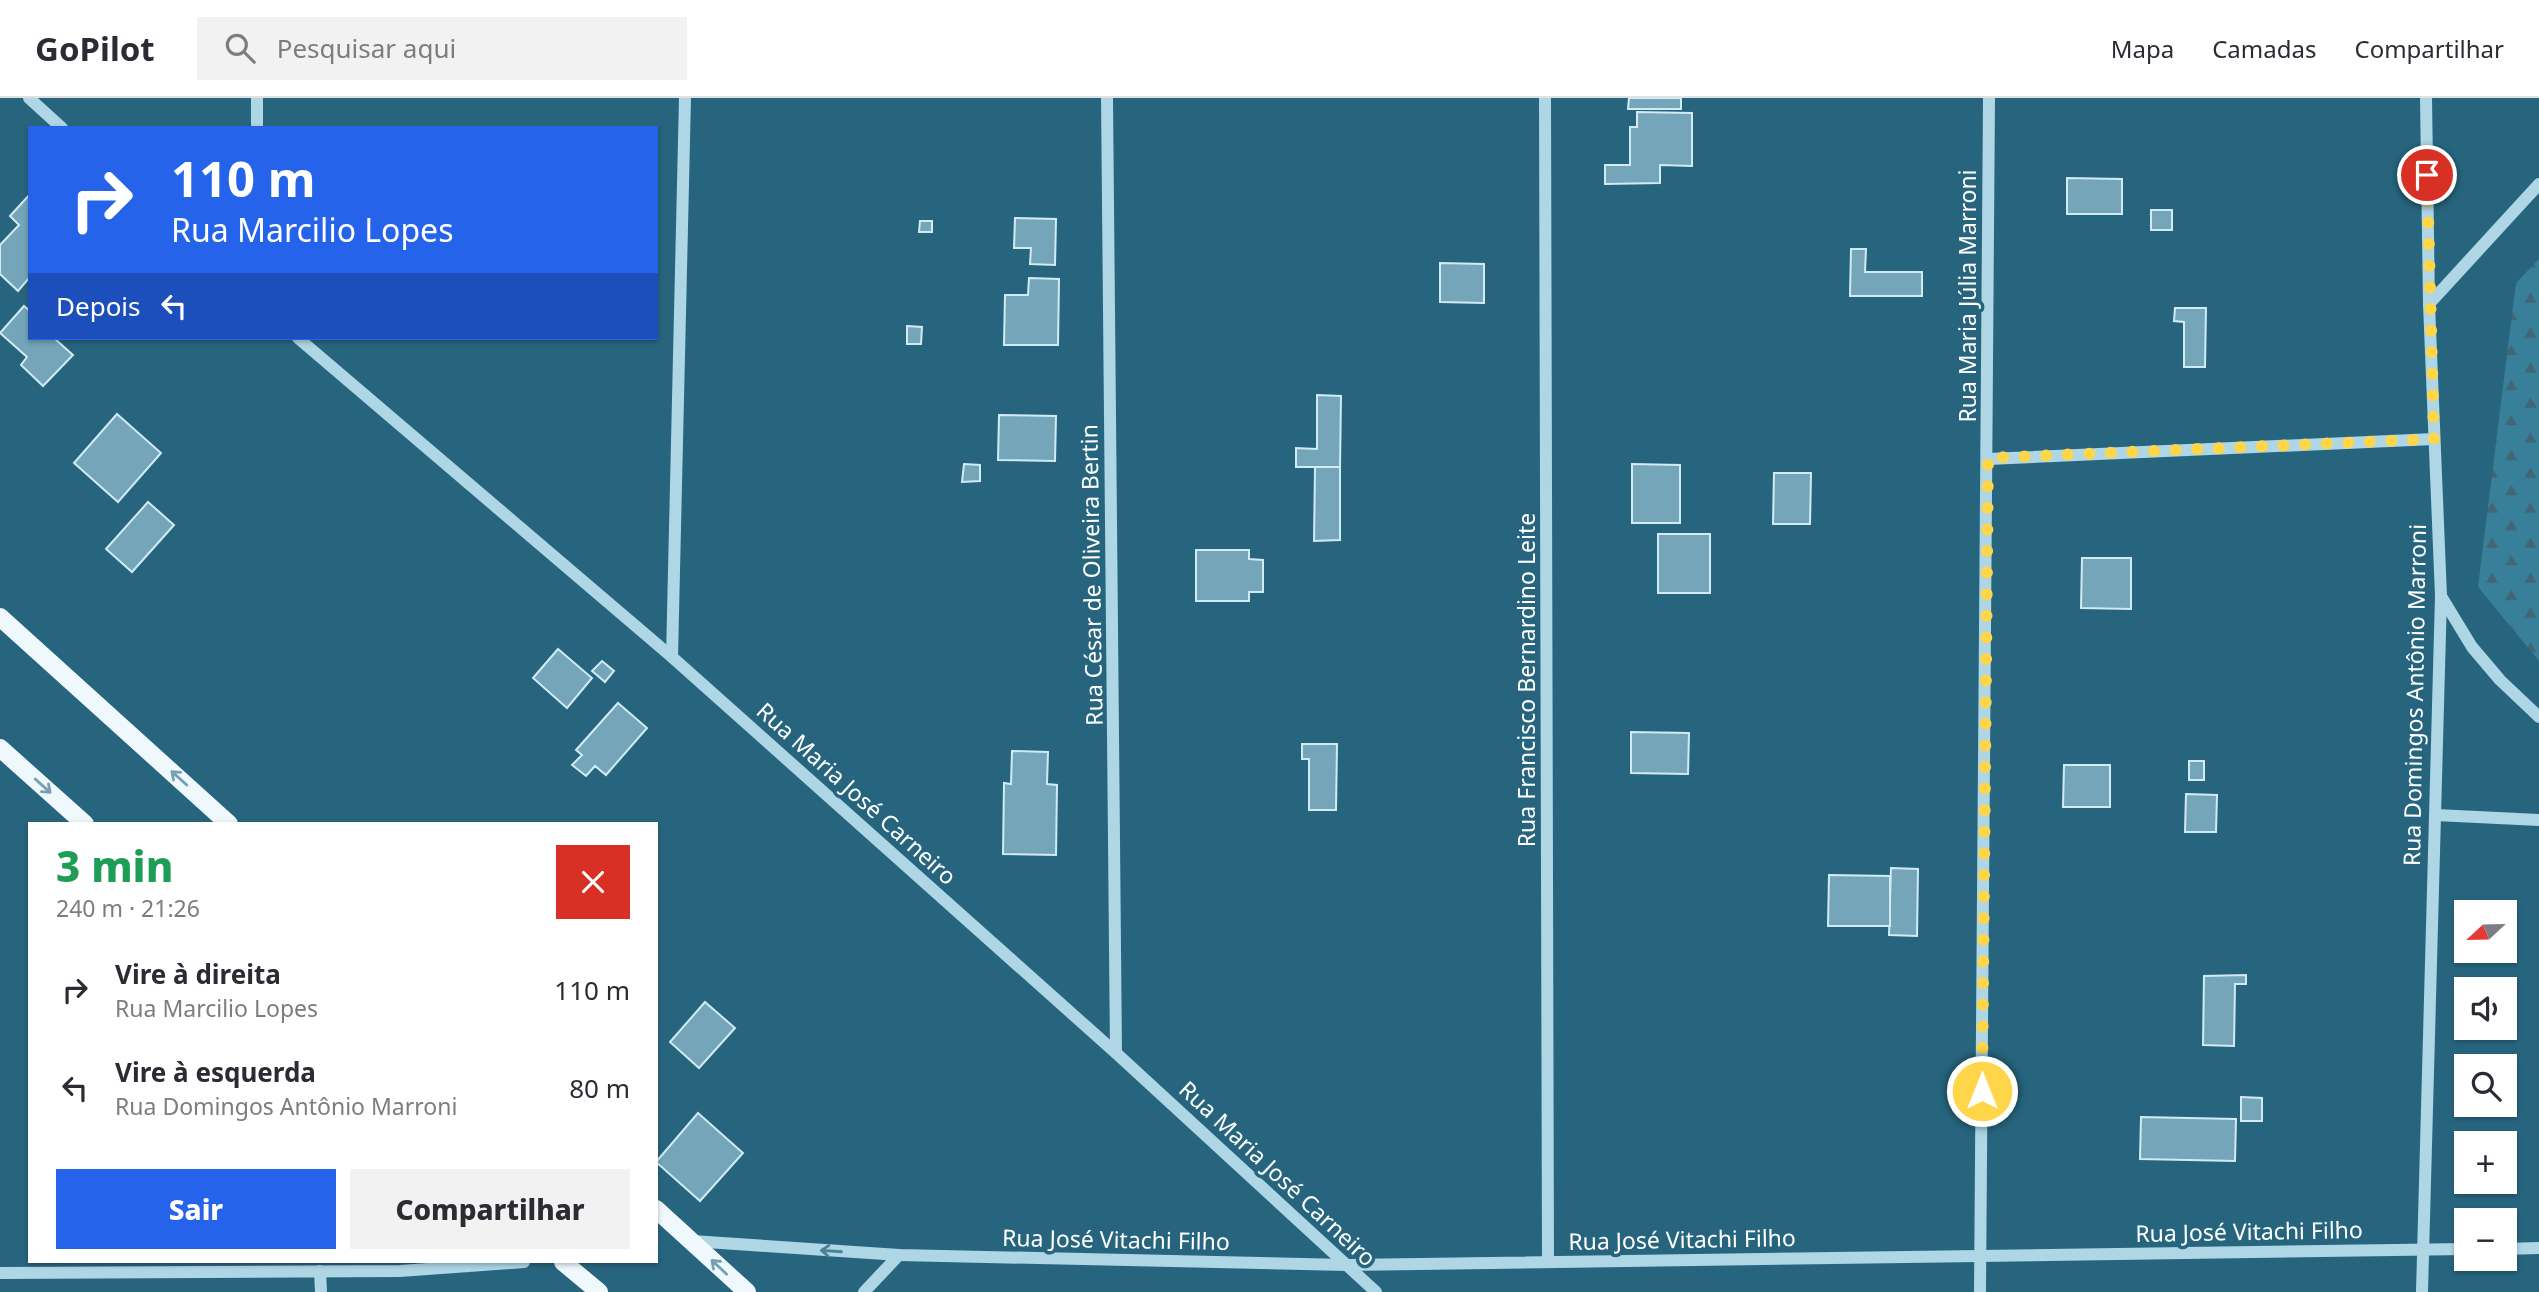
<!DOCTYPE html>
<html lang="pt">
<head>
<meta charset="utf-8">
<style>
	:root { --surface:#fff; --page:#f2f2f3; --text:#2b2b33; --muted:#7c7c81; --line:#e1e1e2; --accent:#2563eb }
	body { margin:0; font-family:"Noto Sans",sans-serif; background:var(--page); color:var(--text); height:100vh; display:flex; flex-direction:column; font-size:26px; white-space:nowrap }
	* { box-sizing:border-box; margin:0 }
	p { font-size:23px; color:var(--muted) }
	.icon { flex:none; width:38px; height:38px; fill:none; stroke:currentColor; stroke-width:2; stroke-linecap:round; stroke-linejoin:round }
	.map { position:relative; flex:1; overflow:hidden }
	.details { position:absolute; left:28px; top:724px; width:630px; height:441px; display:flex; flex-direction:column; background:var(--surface); border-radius:0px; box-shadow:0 2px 5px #0004 }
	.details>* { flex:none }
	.guide { position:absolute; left:28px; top:28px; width:630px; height:214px; border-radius:0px; box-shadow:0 2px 5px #0004; background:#2563eb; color:#fff; overflow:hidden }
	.needle { width:46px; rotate:248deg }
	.tools { position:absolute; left:2454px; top:802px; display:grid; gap:14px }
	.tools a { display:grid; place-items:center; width:63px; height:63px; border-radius:0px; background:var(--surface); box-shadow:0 2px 5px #0004; font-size:35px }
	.pin { position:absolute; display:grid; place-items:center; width:60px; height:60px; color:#fff; margin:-30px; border:4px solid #fff; border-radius:50%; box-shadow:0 2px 7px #0007 }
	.me { position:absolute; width:77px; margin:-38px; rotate:0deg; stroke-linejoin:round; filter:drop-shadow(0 0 5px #0008) }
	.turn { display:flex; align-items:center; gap:24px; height:147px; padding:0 28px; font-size:32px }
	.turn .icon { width:91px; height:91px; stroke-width:2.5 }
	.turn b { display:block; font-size:49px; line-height:60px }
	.then { display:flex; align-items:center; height:66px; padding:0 28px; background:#0003; gap:14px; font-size:26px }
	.round { display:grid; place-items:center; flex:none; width:74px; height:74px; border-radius:0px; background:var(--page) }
	.overview { display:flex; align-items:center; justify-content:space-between; height:119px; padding:0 28px }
	h1 { font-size:42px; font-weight:800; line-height:52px; color:#1e9e55 }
	.button { display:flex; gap:14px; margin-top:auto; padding:14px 28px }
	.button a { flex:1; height:80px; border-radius:0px; background:var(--accent); color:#fff; font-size:28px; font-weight:800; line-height:80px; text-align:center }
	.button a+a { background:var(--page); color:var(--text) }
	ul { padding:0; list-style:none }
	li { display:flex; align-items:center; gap:21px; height:98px; padding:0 28px }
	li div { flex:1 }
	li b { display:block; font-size:26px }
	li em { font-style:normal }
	header { display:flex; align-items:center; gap:42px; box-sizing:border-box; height:98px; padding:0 35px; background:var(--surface); border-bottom:2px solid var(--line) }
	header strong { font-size:33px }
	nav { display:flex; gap:38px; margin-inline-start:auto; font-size:24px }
	.search { width:490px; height:63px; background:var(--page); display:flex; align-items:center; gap:18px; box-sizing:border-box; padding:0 24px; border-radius:0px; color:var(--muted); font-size:26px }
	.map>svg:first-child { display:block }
	.forest { fill:url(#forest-firs) }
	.building { fill:#74a5b9; stroke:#d1ebf4; stroke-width:2 }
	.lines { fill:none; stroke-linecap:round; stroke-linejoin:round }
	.minor { stroke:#aed6e5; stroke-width:12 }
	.major { stroke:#eef8fd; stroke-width:18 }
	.oneway { stroke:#77a0b1 }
	.oneway2 { stroke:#498198 }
	.route { stroke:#ffd54a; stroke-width:12; stroke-dasharray:0 21.6 }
	.labels { text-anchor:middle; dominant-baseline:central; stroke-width:7; stroke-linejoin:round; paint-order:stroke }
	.street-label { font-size:23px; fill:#fff; stroke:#27657e }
</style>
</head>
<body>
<header>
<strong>GoPilot</strong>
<div class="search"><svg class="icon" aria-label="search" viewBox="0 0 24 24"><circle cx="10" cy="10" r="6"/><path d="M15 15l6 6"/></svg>Pesquisar aqui</div>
<nav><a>Mapa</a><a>Camadas</a><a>Compartilhar</a></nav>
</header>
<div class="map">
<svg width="2539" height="1194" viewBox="0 0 2539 1194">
	<defs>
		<pattern id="forest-firs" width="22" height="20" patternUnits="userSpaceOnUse" patternTransform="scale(1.75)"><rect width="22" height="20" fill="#387f9a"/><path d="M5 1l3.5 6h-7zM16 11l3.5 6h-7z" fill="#426673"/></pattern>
	</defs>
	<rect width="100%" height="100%" fill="#27657e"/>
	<polygon class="forest" points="2539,161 2539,563 2478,489 2516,185"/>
	<g class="building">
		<polygon points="1629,0 1681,0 1681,11 1628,11"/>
		<polygon points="1637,14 1692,15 1692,68 1660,67 1660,85 1605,86 1605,67 1630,67 1630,29 1637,29"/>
		<polygon points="2067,80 2122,81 2122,116 2067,116"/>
		<polygon points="30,96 30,179 18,193 0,176 0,147 19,127 10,118"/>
		<rect x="2151" y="112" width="21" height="20"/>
		<polygon points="1015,120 1056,121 1055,167 1030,166 1031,150 1014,150"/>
		<polygon points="920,123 932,123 932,134 919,134"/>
		<polygon points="1851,151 1866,151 1865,174 1922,174 1922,198 1850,198"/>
		<polygon points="1440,165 1484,166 1484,205 1440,204"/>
		<polygon points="1029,180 1059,181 1058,247 1004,247 1005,197 1028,197"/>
		<polygon points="24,208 30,213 30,240 54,240 73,257 43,288 21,267 27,259 0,235"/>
		<polygon points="2175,210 2206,210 2205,269 2184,269 2184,224 2174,223"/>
		<polygon points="907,228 922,229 921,246 907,246"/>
		<polygon points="1317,297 1341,298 1340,369 1296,369 1296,350 1317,351"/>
		<polygon points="117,316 161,355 118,404 74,365"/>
		<polygon points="999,317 1056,318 1055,363 998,362"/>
		<polygon points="964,366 980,367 980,383 962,384"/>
		<polygon points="1632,366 1680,367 1680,425 1632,425"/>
		<polygon points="1315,369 1340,369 1340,442 1314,443"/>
		<polygon points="1774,375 1811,375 1810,426 1773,426"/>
		<polygon points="148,404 174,427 132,474 106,451"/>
		<rect x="1658" y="436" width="52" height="59"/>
		<polygon points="1196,452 1249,452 1249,461 1263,462 1263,494 1249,494 1249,503 1196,503"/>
		<polygon points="2082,460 2131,460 2131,511 2081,510"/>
		<polygon points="558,551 592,580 567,610 533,580"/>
		<polygon points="602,563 614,573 605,584 592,573"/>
		<polygon points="618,605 647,630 606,677 595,668 586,678 572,667 582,657 576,652"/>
		<polygon points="1631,634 1689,635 1688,676 1631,675"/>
		<polygon points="1302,646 1337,646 1336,712 1309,712 1309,661 1302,661"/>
		<polygon points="1012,653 1048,654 1047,686 1057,687 1056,757 1003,756 1004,685 1011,686"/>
		<rect x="2189" y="663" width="15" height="19"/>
		<polygon points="2064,667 2110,667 2110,709 2063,709"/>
		<polygon points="2186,696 2217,697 2216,734 2185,734"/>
		<polygon points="1891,770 1918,771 1917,838 1889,837"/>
		<polygon points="1829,777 1890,778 1890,828 1828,828"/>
		<polygon points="2246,877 2246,886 2235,886 2234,948 2203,947 2204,878"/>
		<polygon points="705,904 735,930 699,970 670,944"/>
		<polygon points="2241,999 2262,1000 2262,1023 2241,1023"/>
		<polygon points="698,1015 743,1055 700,1103 656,1064"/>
		<polygon points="2141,1019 2236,1021 2235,1063 2140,1061"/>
	</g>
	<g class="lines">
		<g class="minor">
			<polyline points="29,0 62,30"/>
			<polyline points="1107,0 1116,955"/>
			<polyline points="1545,0 1548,1164"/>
			<polyline points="257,30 257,0"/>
			<polyline points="2429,206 2539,86"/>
			<polyline points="298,240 672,559 1116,955 1376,1194"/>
			<polyline points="1988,361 2434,341"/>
			<polyline points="2441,498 2472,549 2500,582 2539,619"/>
			<polyline points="672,559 685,0"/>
			<polyline points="2436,717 2539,722"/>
			<polyline points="692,1143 899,1157 1347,1167 2466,1151"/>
			<polyline points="2504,1151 2539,1150"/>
			<polyline points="320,1173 321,1194"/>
			<polyline points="0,1175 400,1173 524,1164"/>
			<polyline points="864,1194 899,1157"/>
			<polyline points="1980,1194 1989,0"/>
			<polyline points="2422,1194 2441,498 2429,206 2426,0"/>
		</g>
		<g class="major">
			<polyline points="0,519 229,726"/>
			<polyline points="0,650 85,726"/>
			<polyline points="656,1111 747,1194"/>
			<polyline points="563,1164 599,1194"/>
		</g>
	</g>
	<defs><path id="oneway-shaft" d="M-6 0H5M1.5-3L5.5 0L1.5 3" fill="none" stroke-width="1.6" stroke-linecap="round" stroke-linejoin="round" transform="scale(1.75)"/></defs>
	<g class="oneway">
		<use href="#oneway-shaft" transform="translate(179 680) rotate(-138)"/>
		<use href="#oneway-shaft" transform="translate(43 688) rotate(42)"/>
		<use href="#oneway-shaft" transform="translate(719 1169) rotate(-137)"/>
	</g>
	<use class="oneway2" href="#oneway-shaft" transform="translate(831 1153) rotate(-176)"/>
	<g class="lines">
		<polyline class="route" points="1982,993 1988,360 2434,341 2427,77"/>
	</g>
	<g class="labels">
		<g class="street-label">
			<text transform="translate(1967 198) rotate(-90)">Rua Maria Júlia Marroni</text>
			<text transform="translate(1091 477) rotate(-91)">Rua César de Oliveira Bertin</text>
			<text transform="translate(1526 582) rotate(-90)">Rua Francisco Bernardino Leite</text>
			<text transform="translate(2414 597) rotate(-89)">Rua Domingos Antônio Marroni</text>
			<text transform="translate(857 695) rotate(42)">Rua Maria José Carneiro</text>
			<text transform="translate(1278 1075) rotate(43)">Rua Maria José Carneiro</text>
			<text transform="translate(2249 1133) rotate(-1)">Rua José Vitachi Filho</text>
			<text transform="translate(1116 1141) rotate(1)">Rua José Vitachi Filho</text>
			<text transform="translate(1682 1141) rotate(-1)">Rua José Vitachi Filho</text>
		</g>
	</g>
</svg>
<div class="tools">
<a><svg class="needle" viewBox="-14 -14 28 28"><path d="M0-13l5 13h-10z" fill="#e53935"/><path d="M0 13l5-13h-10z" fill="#7c7c81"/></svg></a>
<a><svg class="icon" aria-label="sound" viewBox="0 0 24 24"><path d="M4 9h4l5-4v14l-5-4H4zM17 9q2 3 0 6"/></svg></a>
<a><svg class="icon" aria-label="search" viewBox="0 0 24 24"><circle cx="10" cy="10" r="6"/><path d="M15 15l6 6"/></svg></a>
<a>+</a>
<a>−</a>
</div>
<div class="pin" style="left:2427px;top:77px;background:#d93025"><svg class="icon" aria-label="arrive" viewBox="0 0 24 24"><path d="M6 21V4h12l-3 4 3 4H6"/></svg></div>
<svg class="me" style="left:1982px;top:993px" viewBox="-20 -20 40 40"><circle r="17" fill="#ffd54a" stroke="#fff" stroke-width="3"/><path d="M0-11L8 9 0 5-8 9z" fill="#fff"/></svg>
<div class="guide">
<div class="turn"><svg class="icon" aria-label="right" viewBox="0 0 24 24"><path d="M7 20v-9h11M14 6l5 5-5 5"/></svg><div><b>110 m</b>Rua Marcilio Lopes</div></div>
<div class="then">Depois<svg class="icon" aria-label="left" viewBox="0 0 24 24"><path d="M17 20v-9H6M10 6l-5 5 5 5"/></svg></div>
</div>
<section class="details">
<div class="overview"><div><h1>3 min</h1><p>240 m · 21:26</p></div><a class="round" style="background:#d93025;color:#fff"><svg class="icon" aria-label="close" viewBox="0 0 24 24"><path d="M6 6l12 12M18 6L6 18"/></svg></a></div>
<ul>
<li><svg class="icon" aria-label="right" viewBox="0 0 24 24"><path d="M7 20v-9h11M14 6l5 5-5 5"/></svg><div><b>Vire à direita</b><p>Rua Marcilio Lopes</p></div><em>110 m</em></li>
<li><svg class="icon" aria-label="left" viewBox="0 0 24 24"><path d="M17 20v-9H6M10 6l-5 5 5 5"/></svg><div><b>Vire à esquerda</b><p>Rua Domingos Antônio Marroni</p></div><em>80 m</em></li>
</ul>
<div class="button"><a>Sair</a><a>Compartilhar</a></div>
</section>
</div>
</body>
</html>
